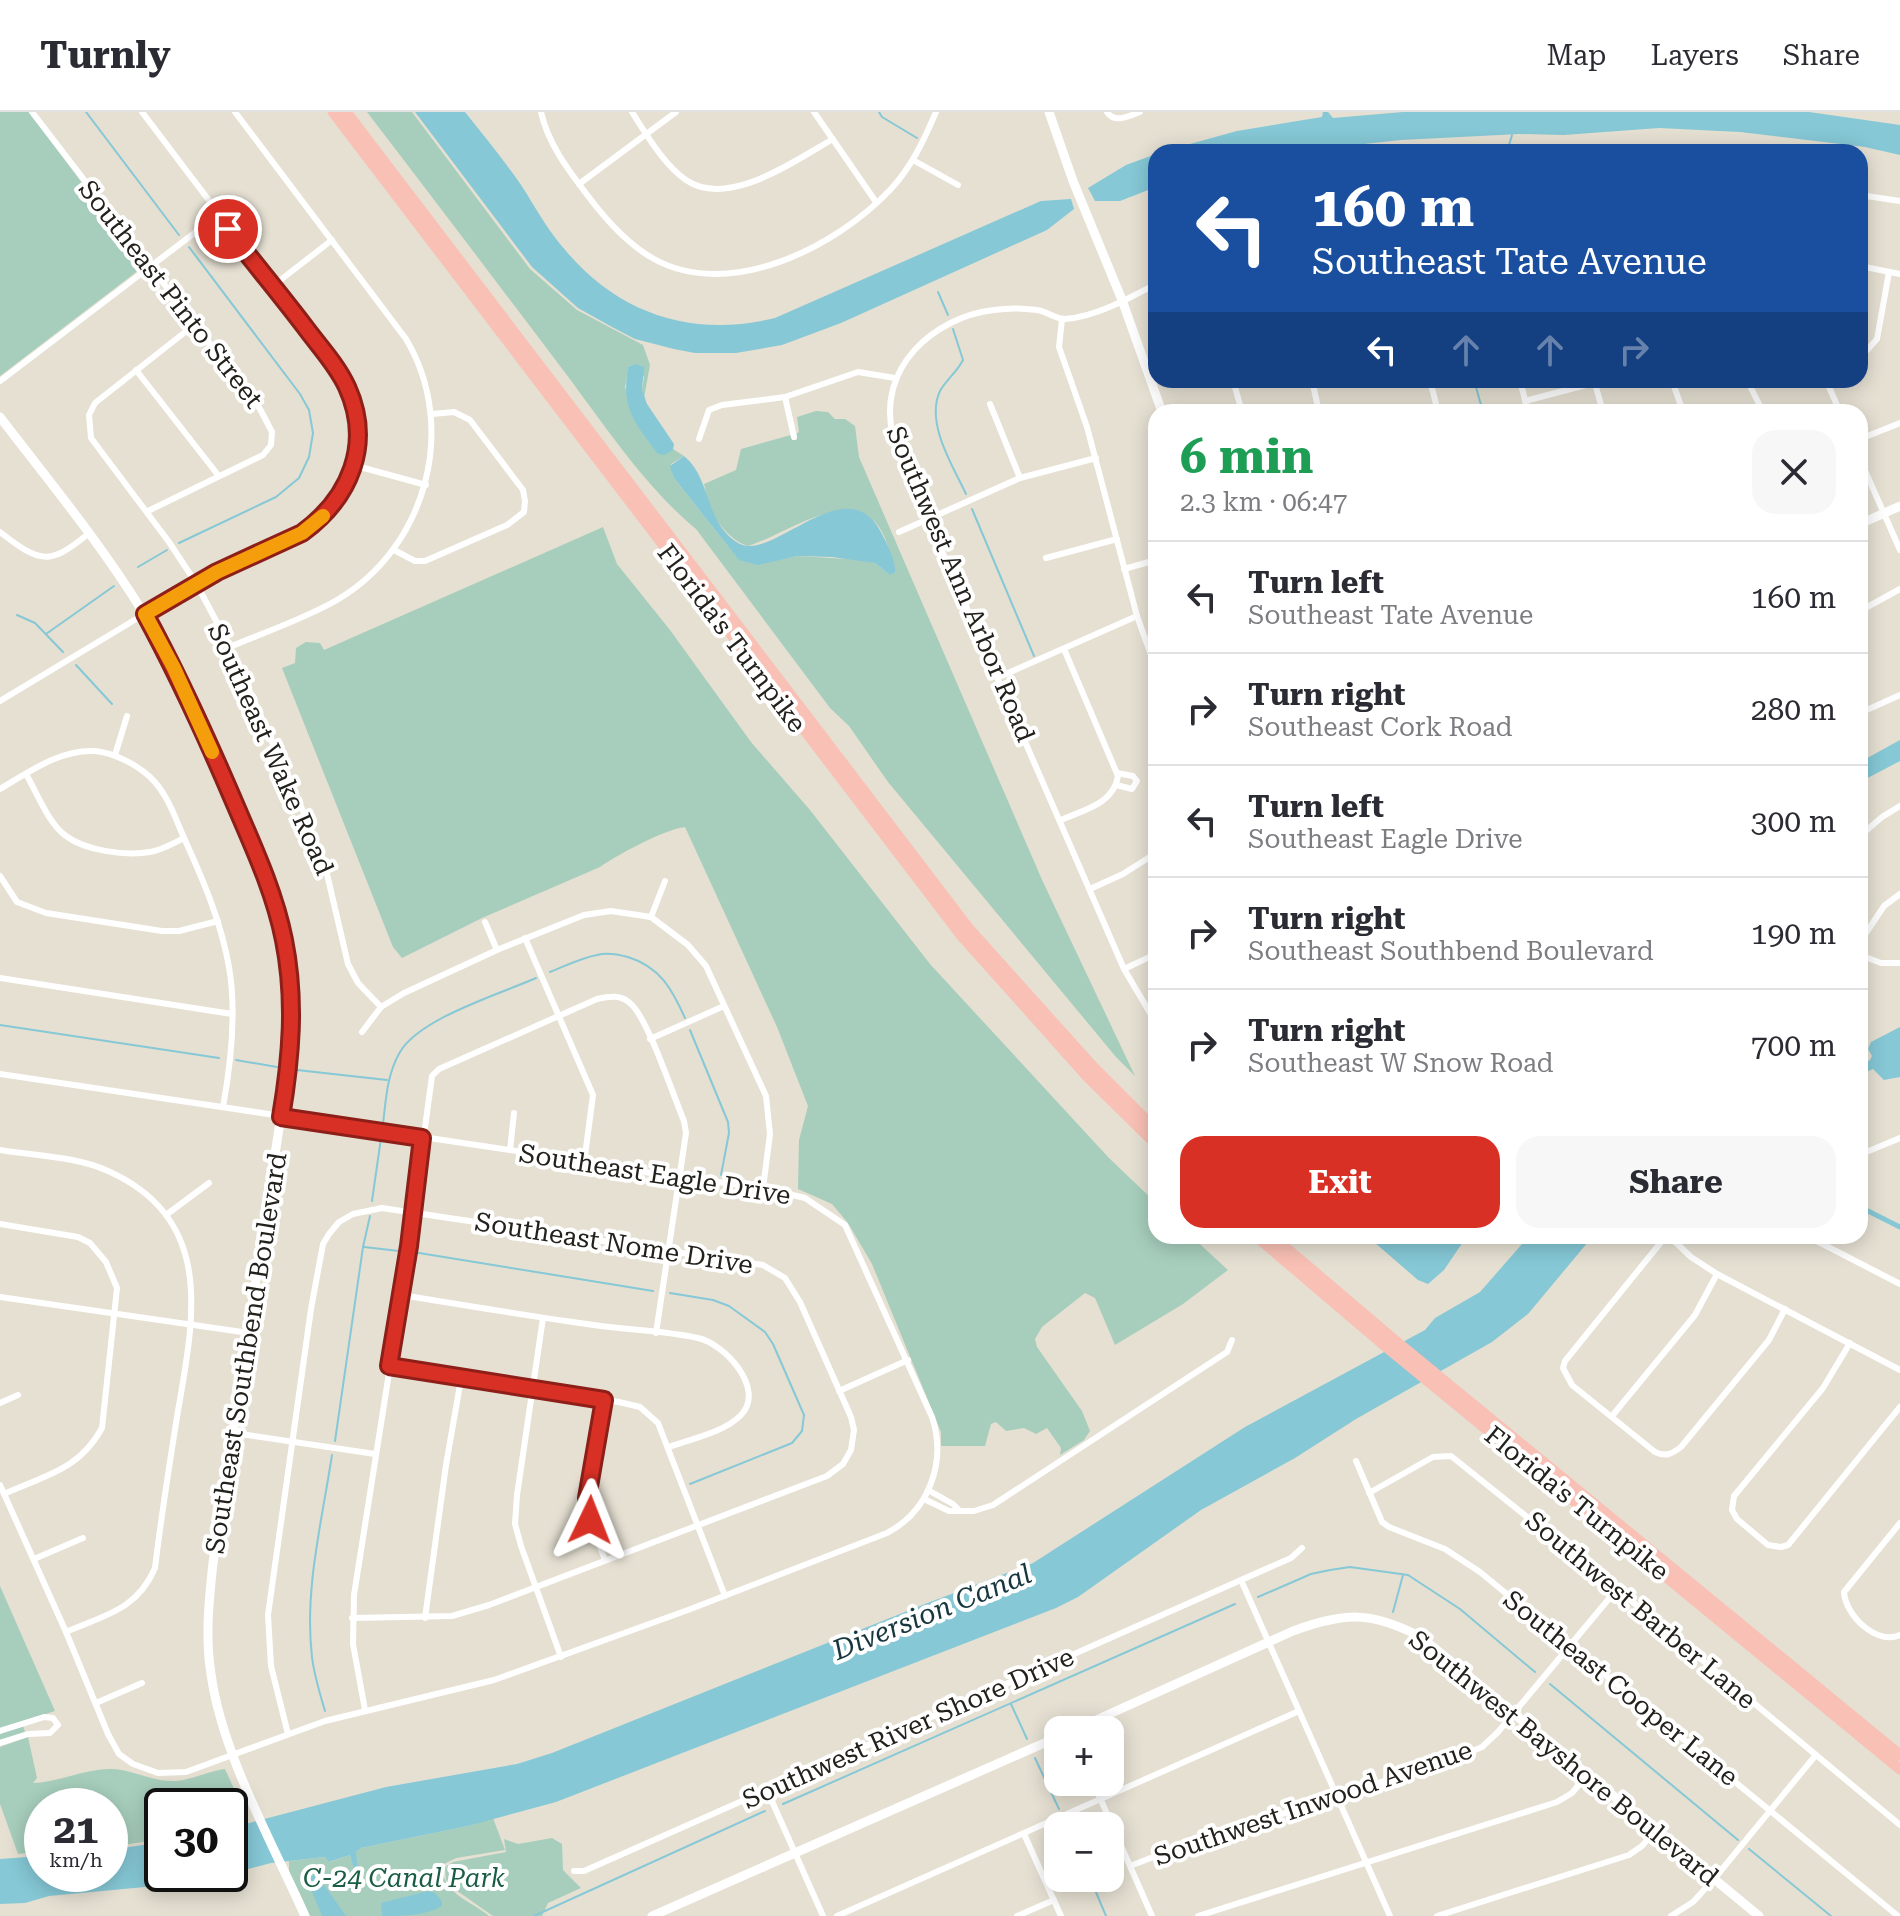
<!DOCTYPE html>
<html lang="en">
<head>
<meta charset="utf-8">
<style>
	:root { --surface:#fff; --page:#f7f7f7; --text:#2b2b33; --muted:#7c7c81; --line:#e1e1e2; --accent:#d93025 }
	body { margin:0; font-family:"Roboto Serif",serif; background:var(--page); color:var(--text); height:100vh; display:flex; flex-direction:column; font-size:30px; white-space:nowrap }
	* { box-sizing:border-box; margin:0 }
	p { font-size:26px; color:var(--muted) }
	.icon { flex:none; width:44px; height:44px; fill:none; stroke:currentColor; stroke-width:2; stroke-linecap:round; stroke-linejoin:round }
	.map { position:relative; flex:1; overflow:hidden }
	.sheet { position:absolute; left:1148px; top:292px; width:720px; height:840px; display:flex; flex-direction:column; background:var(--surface); border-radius:24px; box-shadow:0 4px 20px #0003 }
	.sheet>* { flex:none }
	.banner { position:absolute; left:1148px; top:32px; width:720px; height:244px; border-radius:24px; box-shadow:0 4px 20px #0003; background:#1a4fa0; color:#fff; overflow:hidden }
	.controls { position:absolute; left:1044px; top:1604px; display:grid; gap:16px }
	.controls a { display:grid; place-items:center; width:80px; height:80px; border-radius:16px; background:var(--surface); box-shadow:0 4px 20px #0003; font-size:40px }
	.speed { position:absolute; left:24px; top:1676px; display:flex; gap:16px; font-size:40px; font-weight:700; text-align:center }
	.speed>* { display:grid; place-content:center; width:104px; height:104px; border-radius:50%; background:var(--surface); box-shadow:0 4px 20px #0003; line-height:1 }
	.speed small { font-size:20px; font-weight:400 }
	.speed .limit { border:4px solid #111; border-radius:12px; background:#fff; color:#111 }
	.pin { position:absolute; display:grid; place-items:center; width:68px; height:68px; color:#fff; margin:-34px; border:4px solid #fff; border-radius:50%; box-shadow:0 2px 8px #0007 }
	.me { position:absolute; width:88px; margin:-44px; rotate:2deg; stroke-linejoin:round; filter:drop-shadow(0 0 6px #0008) }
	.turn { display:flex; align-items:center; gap:28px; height:168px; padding:0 32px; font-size:36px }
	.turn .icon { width:104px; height:104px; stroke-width:2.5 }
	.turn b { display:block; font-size:56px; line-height:68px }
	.lanes { display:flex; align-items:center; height:76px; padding:0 32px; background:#0003; justify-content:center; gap:40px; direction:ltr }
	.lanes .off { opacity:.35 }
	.round { display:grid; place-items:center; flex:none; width:84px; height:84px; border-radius:24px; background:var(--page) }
	.head { display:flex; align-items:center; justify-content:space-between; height:136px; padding:0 32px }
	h1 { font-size:48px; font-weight:700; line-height:60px; color:#1e9e55 }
	.cta { display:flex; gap:16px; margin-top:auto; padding:16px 32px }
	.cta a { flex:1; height:92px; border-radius:24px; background:var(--accent); color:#fff; font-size:32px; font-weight:700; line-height:92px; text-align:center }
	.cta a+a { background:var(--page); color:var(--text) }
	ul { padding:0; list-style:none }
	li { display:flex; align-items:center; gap:24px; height:112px; padding:0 32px; border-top:2px solid var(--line) }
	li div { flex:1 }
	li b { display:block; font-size:30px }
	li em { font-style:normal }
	header { display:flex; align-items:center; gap:48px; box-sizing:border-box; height:112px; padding:0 40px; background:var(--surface); border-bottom:2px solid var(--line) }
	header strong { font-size:38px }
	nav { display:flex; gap:44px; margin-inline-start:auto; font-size:28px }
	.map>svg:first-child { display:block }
	.green { fill:#a7cebc }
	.water { fill:#86c8d6 }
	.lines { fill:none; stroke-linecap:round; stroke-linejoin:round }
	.stream { stroke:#86c8d6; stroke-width:2 }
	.canal { stroke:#86c8d6; stroke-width:5 }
	.street { stroke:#fff; stroke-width:6 }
	.secondary { stroke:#fff; stroke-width:9 }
	.highway { stroke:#f9c0b5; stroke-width:11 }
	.route-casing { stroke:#8d1f18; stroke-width:20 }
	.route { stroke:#d93025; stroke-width:14 }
	.slow { stroke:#f59e0b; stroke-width:14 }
	.labels { text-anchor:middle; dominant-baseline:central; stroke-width:8; stroke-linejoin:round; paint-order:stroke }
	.street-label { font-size:26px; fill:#23211c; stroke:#fff }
	.park-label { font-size:26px; font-style:italic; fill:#195d45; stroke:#fff }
	.water-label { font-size:28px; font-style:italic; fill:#17373e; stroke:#fff }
</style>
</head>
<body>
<header>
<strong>Turnly</strong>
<nav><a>Map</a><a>Layers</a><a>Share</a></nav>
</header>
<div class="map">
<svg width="1900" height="1804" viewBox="0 0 1900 1804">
	<rect width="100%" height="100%" fill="#e5e0d2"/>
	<g class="green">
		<polygon points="0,0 29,0 144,154 0,264"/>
		<path d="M367,0H412L530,157L577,198L643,233L650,253L644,286L642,278L644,265L635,252L628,255L625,276L673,337L684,344L671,352L674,366L736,444L788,446L797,444L865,448L875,451L890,463L894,451C889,438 885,421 876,411C846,376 782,424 748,434C731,429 714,409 708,391C706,385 706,378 704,372L736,358L741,337L791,323L792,328H797L796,322L799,320L797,305L816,299L828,300L835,307H845L855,314L859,345L1043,770L1135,964L1116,945L888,670L849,614L830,596L696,417C644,374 604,312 563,258C498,172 433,86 367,0Z"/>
		<path d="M603,415L617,452L670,518L751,630L810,698L930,852L1109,1046L1156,1091V1124H1191L1228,1158L1183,1192L1115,1233L1095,1186L1085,1181L1042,1215L1035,1227L1037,1235L1082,1299L1090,1319L1084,1328L1060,1343L1061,1336L1047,1316L1036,1322L1024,1316L1006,1319L996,1310L991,1312L985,1334H941V1320L872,1152L848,1111L832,1092L798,1077L799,1028L808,994L777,915L685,715C665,717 617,743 600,755L482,806L402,846L393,835L282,556L295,551L296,536L306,530L320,531L324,538Z"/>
		<polygon points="0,1474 55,1599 22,1610 25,1620 0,1628"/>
		<path d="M28,1625L37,1666L33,1671C59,1670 82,1658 108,1657C131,1656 150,1670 176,1669C191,1668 209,1659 225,1657L248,1707L230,1713V1694H162V1727L110,1735V1694H42V1739L18,1742L0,1692V1635Z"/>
		<path d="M493,1706L505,1738L456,1746L442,1753C442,1782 470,1788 489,1804H310L289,1759V1749L325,1745L330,1750L350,1743L354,1756H357L356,1740L361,1736L468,1714Z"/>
		<polygon points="552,1726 562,1732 563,1758 581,1776 548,1791 542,1804 493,1804 453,1776 446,1768 445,1755 453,1750 506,1740 504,1727 518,1732"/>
	</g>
	<g class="water">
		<path d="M415,0H465C484,24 504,48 521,73C536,96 548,119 566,139C620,203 694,226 775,206L1041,89L1071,87L1074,97L1047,118L841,211L782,233L736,241H695L674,237L635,227L612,215L578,196L532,155Z"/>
		<polygon points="1323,0 1328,0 1333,6 1403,0 1809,0 1900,13 1900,43 1865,35 1740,20 1659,16 1564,23 1519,22 1401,28 1291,40 1161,40 1237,19 1322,5"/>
		<polygon points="1156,42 1156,75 1120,89 1095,89 1088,76 1126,53"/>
		<path d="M635,252L644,255L642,278L647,292L674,332L673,338L664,343L658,342C634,310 621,296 628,255Z"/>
		<path d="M684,344C712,367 704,410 738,431C772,452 846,354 881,420C887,432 896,448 895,460L890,463L875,451L832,445L797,444L758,453L739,448L674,366L670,354Z"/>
		<polygon points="1900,628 1900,649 1860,670 1860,650"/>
		<polygon points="1900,915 1900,965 1884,968 1873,957 1860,963 1860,953 1870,948 1872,944 1868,937 1871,930"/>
		<polygon points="1367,1124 1467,1124 1444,1158 1428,1172 1418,1168"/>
		<polygon points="1529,1124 1593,1124 1528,1202 1492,1230 1356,1307 1295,1346 1201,1398 1078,1485 1056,1496 556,1690 468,1714 361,1736 356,1740 358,1756 354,1757 350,1743 329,1750 325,1745 271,1751 198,1770 49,1784 25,1791 0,1792 0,1747 42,1744 42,1762 110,1762 110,1738 162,1730 162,1762 230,1762 230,1716 386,1675 517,1652 552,1641 925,1492 1033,1451 1245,1315 1425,1218 1435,1206 1480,1180"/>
		<polygon points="314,1762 317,1763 346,1804 322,1804 308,1770"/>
		<path d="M428,1779L435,1781L442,1789V1794C425,1804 403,1804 382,1804L381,1791Z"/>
	</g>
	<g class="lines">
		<g class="stream">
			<polyline points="86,0 179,123"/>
			<polyline points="879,0 882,5 917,26"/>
			<polyline points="1507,40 1512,23"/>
			<polyline points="938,180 948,203"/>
			<path d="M953,217L963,248C957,260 946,268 940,279C925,311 953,354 966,382"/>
			<polyline points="1474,268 1483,300"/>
			<polyline points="972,397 1034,544"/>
			<polyline points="179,431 276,385 299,366 309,345 313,321 309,298 300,282 189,135"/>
			<polyline points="138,455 167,438"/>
			<polyline points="17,503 35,511 63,540"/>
			<polyline points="46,522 114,474"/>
			<polyline points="76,553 112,592"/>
			<path d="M550,860C565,854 581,846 597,843C607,840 617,842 628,845C660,855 672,877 685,906"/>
			<polyline points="0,913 219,946"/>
			<polyline points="690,918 728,1010 729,1021 721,1063"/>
			<polyline points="236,948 277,955"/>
			<polyline points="297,958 387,968"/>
			<path d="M383,1012C386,987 387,962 400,940C420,906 500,882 536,866"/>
			<polyline points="372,1089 381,1026"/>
			<polyline points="364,1135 399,1139"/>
			<polyline points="413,1140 653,1179"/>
			<polyline points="670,1181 713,1188 729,1194 765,1220 773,1232 804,1303 802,1319 792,1331 690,1372"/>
			<polyline points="335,1329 363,1135 370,1104"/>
			<polyline points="1258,1485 1311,1462 1330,1458 1350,1455 1408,1463 1460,1497 1535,1560"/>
			<polyline points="1393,1500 1403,1463"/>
			<polyline points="1550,1572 1738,1728"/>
			<polyline points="1011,1592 1027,1627"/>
			<path d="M325,1599C320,1582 314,1563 312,1545C304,1478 322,1409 332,1343"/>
			<polyline points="1035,1646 1059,1697"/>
			<polyline points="783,1692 1235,1492"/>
			<polyline points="1065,1711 1067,1714"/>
			<polyline points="1749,1737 1831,1804"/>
			<polyline points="1090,1766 1106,1804"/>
			<polyline points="534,1804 765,1699"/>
		</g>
		<polyline class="canal" points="1860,1095 1900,1115"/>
		<g class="street">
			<polyline points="32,0 260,297 272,320 271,333 263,343 148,399"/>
			<path d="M541,0C548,32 569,59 588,84C606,108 627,132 654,147C730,189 836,135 890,78C911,56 924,28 936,0"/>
			<path d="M632,0C646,22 664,53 686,68C728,97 796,48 833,27"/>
			<polyline points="814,0 876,90"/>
			<path d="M1107,0C1115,12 1129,4 1140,0"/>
			<polyline points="913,48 958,73"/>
			<polyline points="579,72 676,0"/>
			<polyline points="1860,83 1900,89"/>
			<polyline points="1860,154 1900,162"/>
			<path d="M1156,172C1130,186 1095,205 1065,207C1056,207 1046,199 1037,198C1023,196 1007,196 994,198C933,205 876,257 893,323C900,351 916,380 928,407L1124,857L1156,911"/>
			<polyline points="274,173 332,128"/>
			<polyline points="1062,207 1059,235 1087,315 1137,504 1156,557"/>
			<polyline points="194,213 95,291 89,303 91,326 169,430 196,471 230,535 310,715 326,758 348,852 358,871 381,895"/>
			<polyline points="1860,246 1877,227 1889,160"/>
			<polyline points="136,258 218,363"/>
			<polyline points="1233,268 1242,300"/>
			<polyline points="1312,268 1319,300"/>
			<polyline points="1430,268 1438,300"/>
			<polyline points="1520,268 1528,300"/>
			<polyline points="1594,268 1603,300"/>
			<polyline points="1672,268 1683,300"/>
			<polyline points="1747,268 1763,300"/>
			<polyline points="1826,268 1840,300"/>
			<polyline points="0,269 218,103"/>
			<polyline points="785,285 794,325"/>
			<polyline points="1525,289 1605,268"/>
			<polyline points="990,292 1020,366"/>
			<polyline points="699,327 709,298 722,293 785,285 858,260 895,266"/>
			<polyline points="1860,327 1900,311"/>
			<polyline points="1860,347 1900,438"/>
			<polyline points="353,353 426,373"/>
			<path d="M0,420C40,451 49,454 88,422"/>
			<polyline points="899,420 1020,366 1096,346"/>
			<polyline points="394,438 415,449 425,449 507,413 524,400 525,389 523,378 470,308 454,300 432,302"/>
			<polyline points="1046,446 1117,427"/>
			<polyline points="1124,457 1156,448"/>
			<polyline points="1860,499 1900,477"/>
			<path d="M230,535C265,520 304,507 337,488C426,436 459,316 406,227L235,0"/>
			<polyline points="999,565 1137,504"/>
			<path d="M0,589L196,471L302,421C360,378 372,323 339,260L142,0"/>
			<polyline points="1860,601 1900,583"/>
			<polyline points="115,643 127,604"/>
			<path d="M26,662C37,681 48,711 66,724C86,739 126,744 150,740C162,738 174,731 184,726"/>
			<polyline points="1116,673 1132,677 1137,669 1133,664 1117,661"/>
			<path d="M0,677C29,660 60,637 95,639C114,641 136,652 150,665C168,682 175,706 185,728C204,770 221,810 229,855C237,901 231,951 223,995"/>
			<path d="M1061,708C1083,698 1114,692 1118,664L1064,537"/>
			<polyline points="1860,724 1882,705 1900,694"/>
			<polyline points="0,764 17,790 46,801 162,819 179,819 218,809"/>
			<polyline points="1090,777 1123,762 1156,741"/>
			<polyline points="651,805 665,769"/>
			<polyline points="485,810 497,838"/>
			<polyline points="525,826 593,983 584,1051"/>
			<polyline points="1860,830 1884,794 1900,782"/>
			<polyline points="1860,843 1881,851 1900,851"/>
			<polyline points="1124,857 1156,842"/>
			<polyline points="0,866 232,902"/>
			<polyline points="362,920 381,895 404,881 497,838 584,803 611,799 651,805 688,833 706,854 766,984 770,1022 763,1076"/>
			<polyline points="650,927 724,894"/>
			<path d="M0,962L510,1038L644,1060L763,1076L805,1086L845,1113L932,1305C947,1350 929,1399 887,1421L688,1498L494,1568L325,1609L186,1660L158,1661L133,1652L119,1642L108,1622L66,1520L0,1373"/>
			<path d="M0,1038C35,1044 75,1044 108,1059C218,1108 193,1210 177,1305C169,1355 161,1406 155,1456C137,1498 105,1503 66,1520"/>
			<polyline points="510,1038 514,1001"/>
			<polyline points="1864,1041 1900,1026"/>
			<polyline points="166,1103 209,1071"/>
			<path d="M0,1112L78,1125L90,1131L106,1150L117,1176L102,1316C79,1358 46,1363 4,1382"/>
			<path d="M1666,1124L1565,1249L1563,1256L1572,1273L1655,1340C1666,1345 1672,1342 1681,1335L1769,1228L1785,1197"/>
			<polyline points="1669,1124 1691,1145 1717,1162 1900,1258"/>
			<polyline points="1807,1124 1900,1172"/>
			<path d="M401,1183C468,1194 534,1205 601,1214C632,1218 668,1219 698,1226C725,1232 766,1277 741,1303C725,1320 691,1327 669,1335"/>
			<polyline points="0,1185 249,1221"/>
			<polyline points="543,1206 517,1383 515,1412 521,1434 561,1545"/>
			<polyline points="1850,1231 1823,1276 1734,1384 1732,1398 1737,1407 1768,1433 1781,1435 1788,1433 1900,1295"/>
			<polyline points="389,1254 619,1290 640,1295 658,1311 725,1484"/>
			<polyline points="839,1279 908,1248"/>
			<polyline points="604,1288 587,1386 590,1408 605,1448"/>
			<polyline points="0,1291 18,1283"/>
			<polyline points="1612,1304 1695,1203 1717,1162"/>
			<polyline points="234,1321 375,1342"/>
			<polyline points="1356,1349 1382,1410 1389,1415 1445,1437 1480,1460 1898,1804"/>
			<polyline points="928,1378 953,1392 959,1398"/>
			<polyline points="1369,1381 1433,1345 1451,1344 1617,1477 1900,1713"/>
			<polyline points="924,1387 949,1399 974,1399 993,1393 1227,1240 1232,1228"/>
			<path d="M1900,1411L1844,1480C1845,1503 1877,1534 1900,1523"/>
			<polyline points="34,1447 83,1426"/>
			<polyline points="1241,1468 1390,1804"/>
			<polyline points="425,1506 446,1353 461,1267"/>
			<polyline points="96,1591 142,1571"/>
			<path d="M365,1598L353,1532L354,1483L409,1134L432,964L439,957L597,887C610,884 622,882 632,893C649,910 673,983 684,1009L686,1021L656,1221"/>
			<polyline points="0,1619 44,1605 53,1606 58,1613 50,1621 28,1622 0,1631"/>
			<polyline points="288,1622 271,1554 268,1503 311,1197 323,1132 329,1122 339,1110 353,1102 382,1096 763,1153 785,1166 800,1190 851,1305 854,1318 851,1338 843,1352 827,1364 489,1493 452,1504 352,1506"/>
			<polyline points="1093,1670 1152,1804"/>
			<polyline points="767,1678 823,1804"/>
			<polyline points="1024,1722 1061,1804"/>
			<polyline points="1130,1754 1179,1735 1459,1645 1482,1635 1498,1620 1617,1477"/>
			<polyline points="574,1759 584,1759 1241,1468 1291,1446 1302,1436"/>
			<polyline points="837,1804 1299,1599"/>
			<polyline points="1017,1804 1054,1788"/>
			<polyline points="1198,1804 1557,1690 1572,1681 1587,1663"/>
			<polyline points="1437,1804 1629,1743 1642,1734 1655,1719"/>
			<polyline points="1671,1804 1693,1790 1714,1767 1815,1644"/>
		</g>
		<g class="secondary">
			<polyline points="1049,0 1073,69 1122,188 1162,300"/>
			<path d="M0,305C49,369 102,433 144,502C191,577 223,663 258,745C283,810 293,874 290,944L213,1451C209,1488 205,1525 211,1562C222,1642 272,1730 305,1804"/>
			<polyline points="1860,412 1900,394"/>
			<path d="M1074,1618L1293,1519C1345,1500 1371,1499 1421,1525L1759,1804"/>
			<polyline points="652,1804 1058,1625"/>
		</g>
		<g class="highway">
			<polyline points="333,0 961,823 1087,964 1156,1032"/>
			<polyline points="346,0 969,817 1094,956 1156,1018"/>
			<polyline points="1256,1124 1383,1232 1900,1657"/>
			<polyline points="1272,1124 1393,1227 1900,1643"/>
		</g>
	</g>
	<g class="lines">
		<defs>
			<path id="route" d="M228,117C253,150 280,182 305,215C319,234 337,253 347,275C373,332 350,386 302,421L217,460L145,502C177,561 205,622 232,685C252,732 274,778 284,828C296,888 291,946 281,1005L422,1026L409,1134L389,1254L604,1288L587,1386L590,1408"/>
		</defs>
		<use href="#route" class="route-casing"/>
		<use href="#route" class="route"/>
		<polyline class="slow" points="212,640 174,556 145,502 217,460 302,421 323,404"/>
	</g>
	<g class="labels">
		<g class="street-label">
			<text transform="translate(171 182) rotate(52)">Southeast Pinto Street</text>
			<text transform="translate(961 472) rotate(67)">Southwest Ann Arbor Road</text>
			<text transform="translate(732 526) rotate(53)">Florida's Turnpike</text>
			<text transform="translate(271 637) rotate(66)">Southeast Wake Road</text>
			<text transform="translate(655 1062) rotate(9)">Southeast Eagle Drive</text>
			<text transform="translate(614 1131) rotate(9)">Southeast Nome Drive</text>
			<text transform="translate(246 1241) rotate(-81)">Southeast Southbend Boulevard</text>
			<text transform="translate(1577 1391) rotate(39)">Florida's Turnpike</text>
			<text transform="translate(1641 1498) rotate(40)">Southwest Barber Lane</text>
			<text transform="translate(1621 1576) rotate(39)">Southeast Cooper Lane</text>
			<text transform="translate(908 1616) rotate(-24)">Southwest River Shore Drive</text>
			<text transform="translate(1564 1646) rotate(39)">Southwest Bayshore Boulevard</text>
			<text transform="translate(1313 1691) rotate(-19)">Southwest Inwood Avenue</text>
		</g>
		<g class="park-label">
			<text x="404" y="1766">C-24 Canal Park</text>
		</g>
		<g class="water-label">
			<text transform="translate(932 1500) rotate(-22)">Diversion Canal</text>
		</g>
	</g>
</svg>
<div class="controls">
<a>+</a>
<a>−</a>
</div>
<div class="speed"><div>21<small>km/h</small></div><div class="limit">30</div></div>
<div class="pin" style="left:228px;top:117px;background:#d93025"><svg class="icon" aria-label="arrive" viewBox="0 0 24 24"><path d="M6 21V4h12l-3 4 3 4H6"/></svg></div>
<svg class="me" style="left:590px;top:1408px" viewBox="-20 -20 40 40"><path d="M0-17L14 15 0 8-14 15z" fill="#d93025" stroke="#fff" stroke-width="4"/></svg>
<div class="banner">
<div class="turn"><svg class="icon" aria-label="left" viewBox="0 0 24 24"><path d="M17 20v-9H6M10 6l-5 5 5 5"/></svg><div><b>160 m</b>Southeast Tate Avenue</div></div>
<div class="lanes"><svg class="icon" aria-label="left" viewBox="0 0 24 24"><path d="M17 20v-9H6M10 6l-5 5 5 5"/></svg><svg class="icon off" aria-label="ahead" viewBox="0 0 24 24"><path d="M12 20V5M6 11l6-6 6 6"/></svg><svg class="icon off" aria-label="ahead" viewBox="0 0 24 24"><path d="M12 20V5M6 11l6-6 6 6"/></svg><svg class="icon off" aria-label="right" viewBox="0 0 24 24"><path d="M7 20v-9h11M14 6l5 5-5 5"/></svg></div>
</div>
<section class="sheet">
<div class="head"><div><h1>6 min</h1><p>2.3 km · 06:47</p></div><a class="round"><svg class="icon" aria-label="close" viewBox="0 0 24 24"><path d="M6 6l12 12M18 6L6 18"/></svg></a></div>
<ul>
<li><svg class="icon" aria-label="left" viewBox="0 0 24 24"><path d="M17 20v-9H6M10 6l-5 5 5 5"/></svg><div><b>Turn left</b><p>Southeast Tate Avenue</p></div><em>160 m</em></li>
<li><svg class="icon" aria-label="right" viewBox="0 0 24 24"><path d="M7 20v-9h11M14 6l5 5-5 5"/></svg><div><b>Turn right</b><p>Southeast Cork Road</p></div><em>280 m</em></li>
<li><svg class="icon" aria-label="left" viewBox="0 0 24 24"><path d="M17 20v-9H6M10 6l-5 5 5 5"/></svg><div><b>Turn left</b><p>Southeast Eagle Drive</p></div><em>300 m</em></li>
<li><svg class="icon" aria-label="right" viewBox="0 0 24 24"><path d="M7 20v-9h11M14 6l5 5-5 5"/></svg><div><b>Turn right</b><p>Southeast Southbend Boulevard</p></div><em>190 m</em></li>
<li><svg class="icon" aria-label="right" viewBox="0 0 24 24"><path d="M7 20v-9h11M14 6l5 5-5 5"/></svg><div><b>Turn right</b><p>Southeast W Snow Road</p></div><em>700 m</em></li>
</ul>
<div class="cta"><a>Exit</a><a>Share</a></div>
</section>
</div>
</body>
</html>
